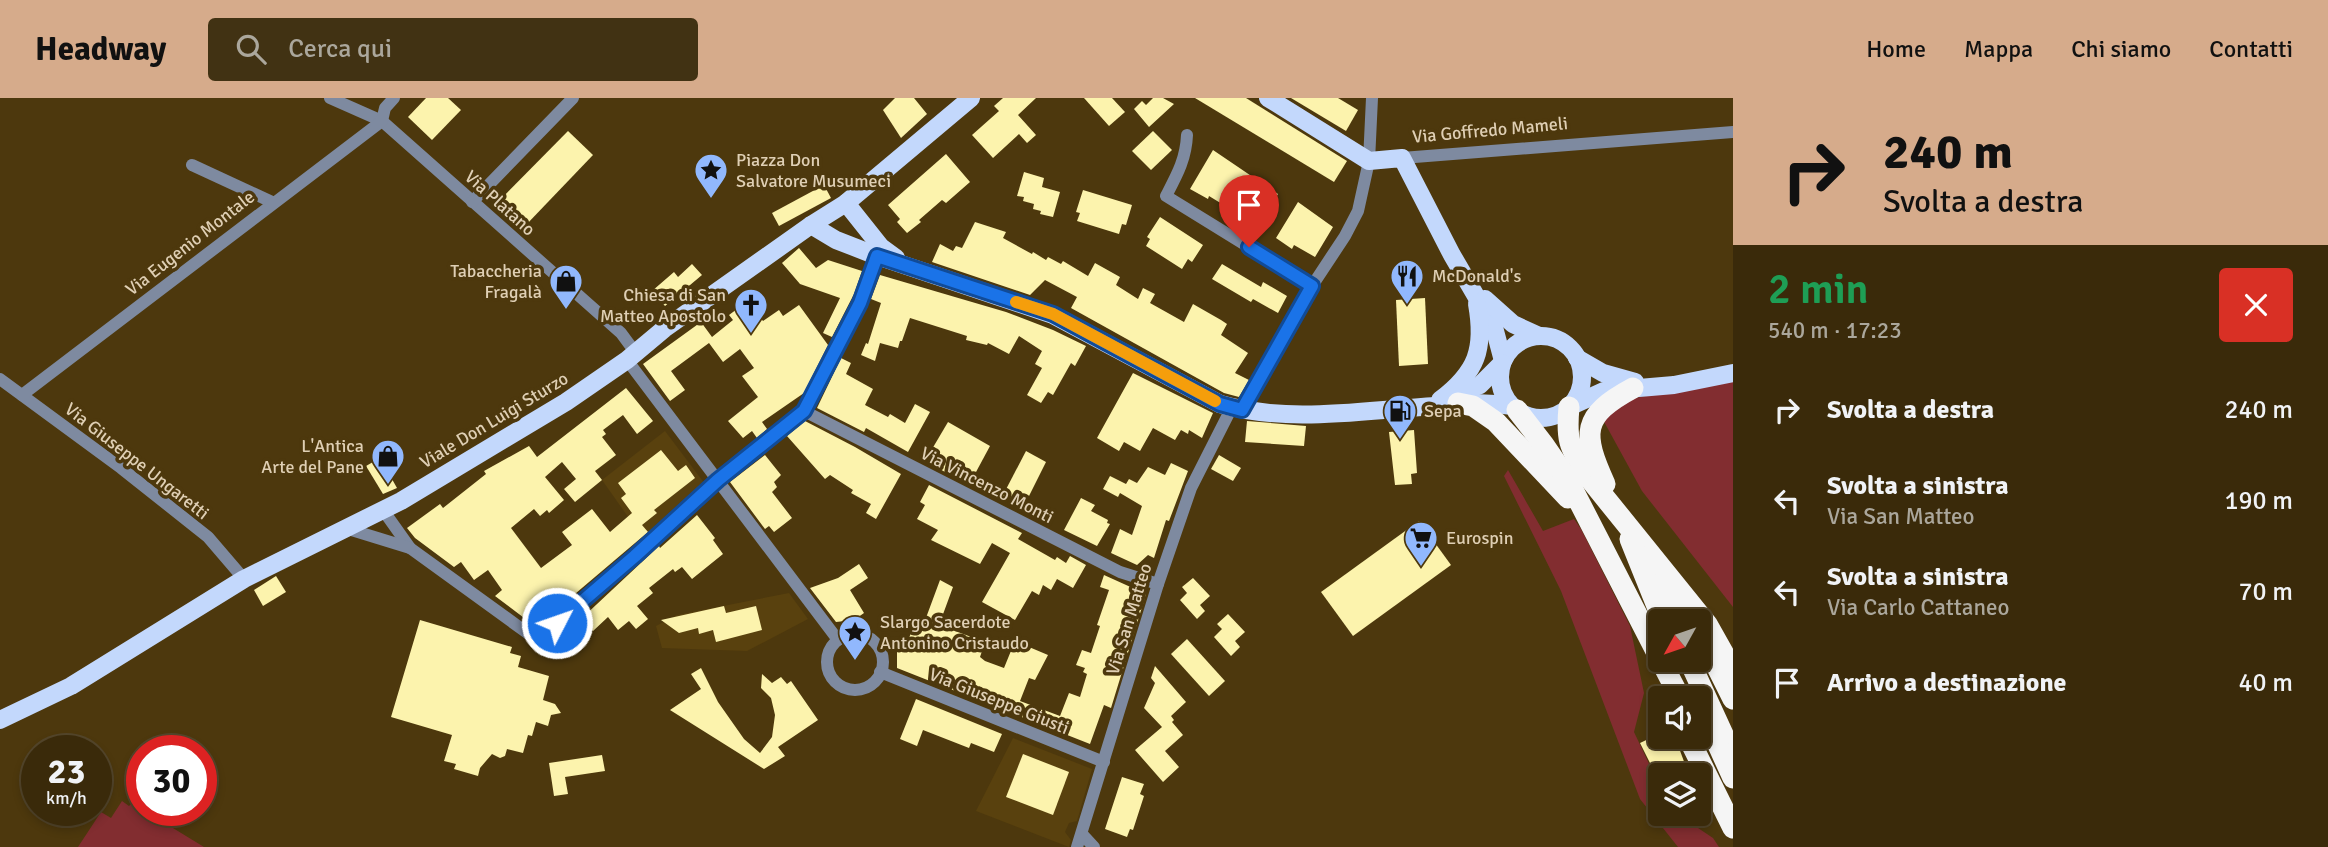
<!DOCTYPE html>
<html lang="it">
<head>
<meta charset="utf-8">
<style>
	:root { --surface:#3a2a0a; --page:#413213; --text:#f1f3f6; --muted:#aba79c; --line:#54462b; --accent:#d6ab8b }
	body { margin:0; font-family:Signika,sans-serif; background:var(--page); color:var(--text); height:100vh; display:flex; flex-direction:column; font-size:26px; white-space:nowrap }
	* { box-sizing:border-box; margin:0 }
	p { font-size:23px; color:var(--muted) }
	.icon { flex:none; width:38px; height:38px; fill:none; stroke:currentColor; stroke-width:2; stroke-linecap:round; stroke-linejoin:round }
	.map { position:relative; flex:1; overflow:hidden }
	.side { display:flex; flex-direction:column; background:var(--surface); width:595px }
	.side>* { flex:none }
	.top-card { background:#d6ab8b; color:#111; overflow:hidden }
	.needle { width:46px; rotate:230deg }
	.buttons { position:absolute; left:1648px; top:511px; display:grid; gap:14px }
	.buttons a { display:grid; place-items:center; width:63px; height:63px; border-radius:7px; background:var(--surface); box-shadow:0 4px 10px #0003,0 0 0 2px var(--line); font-size:35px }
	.speed { position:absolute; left:21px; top:637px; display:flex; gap:14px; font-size:35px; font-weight:700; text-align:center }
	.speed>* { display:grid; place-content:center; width:91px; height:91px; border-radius:50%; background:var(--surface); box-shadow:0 4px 10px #0003,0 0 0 2px var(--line); line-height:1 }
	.speed small { font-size:18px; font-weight:400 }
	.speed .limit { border:10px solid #d22; background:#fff; color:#111 }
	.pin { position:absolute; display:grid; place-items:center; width:60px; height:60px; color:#fff; margin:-72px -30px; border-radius:50% 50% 50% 0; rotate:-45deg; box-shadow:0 0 7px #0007 }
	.pin .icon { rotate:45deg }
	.me { position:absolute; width:77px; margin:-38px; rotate:49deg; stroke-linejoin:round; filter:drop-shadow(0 0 5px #0008) }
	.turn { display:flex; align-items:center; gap:24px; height:147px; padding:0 35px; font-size:32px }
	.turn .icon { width:91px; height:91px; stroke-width:2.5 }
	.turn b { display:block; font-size:49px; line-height:60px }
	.round { display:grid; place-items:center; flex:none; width:74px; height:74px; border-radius:7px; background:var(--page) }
	.headline { display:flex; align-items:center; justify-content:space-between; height:119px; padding:0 35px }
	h1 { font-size:42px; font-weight:600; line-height:52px; color:#1e9e55 }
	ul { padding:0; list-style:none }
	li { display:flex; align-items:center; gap:21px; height:91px; padding:0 35px }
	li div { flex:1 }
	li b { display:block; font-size:26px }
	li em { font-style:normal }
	header { display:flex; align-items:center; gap:42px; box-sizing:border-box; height:98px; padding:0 35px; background:var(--accent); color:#111 }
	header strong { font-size:33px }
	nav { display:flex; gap:38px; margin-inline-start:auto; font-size:24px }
	.search { width:490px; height:63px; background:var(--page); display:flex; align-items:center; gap:18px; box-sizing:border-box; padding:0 24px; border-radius:7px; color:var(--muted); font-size:26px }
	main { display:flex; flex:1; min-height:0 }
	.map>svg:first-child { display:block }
	.built { fill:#59410e }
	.green { fill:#822d30 }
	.building { fill:#fcf3ad }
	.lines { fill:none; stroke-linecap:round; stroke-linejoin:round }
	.minor { stroke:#7e8aa0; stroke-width:12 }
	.major { stroke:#c3d8fc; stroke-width:18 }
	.highway { stroke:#f5f5f5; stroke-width:21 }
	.route-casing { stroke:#114b97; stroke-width:18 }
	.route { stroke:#1a73e8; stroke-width:12 }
	.slow { stroke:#f59e0b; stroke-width:12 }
	.labels { text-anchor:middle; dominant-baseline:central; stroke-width:7; stroke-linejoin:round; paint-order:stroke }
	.street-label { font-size:18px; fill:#dfcfb4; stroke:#4d380d }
	.poi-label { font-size:18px; fill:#dfcfb4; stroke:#4d380d; text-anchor:start }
</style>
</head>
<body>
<header>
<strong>Headway</strong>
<div class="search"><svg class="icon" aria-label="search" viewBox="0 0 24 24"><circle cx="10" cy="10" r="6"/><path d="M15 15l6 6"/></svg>Cerca qui</div>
<nav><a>Home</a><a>Mappa</a><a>Chi siamo</a><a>Contatti</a></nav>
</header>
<main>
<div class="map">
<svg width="1733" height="749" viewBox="0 0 1733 749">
	<rect width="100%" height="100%" fill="#4d380d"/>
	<g class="built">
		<polygon points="665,333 705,386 643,440 602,382"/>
		<polygon points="789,495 808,521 747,553 662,550 656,528 677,517"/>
		<polygon points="1013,640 1092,671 1077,723 1069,725 1065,734 1071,742 1069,749 976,713"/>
	</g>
	<g class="green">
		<polygon points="1733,283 1733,509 1642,393 1602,320 1623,302"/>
		<polygon points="1508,372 1543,433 1574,421 1581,431 1630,528 1644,595 1634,634 1661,691 1661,716 1677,716 1713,740 1719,749 1678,749 1640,701 1561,493 1504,378"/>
		<polygon points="122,703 129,708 132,705 204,749 78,749 101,714 111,720"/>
	</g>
	<g class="building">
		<polygon points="426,0 448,0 461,12 432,42 408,19"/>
		<polygon points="895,0 914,0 927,16 901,40 883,12"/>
		<polygon points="1003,0 1036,0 1018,17 1036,37 1027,45 1019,36 993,60 972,37 999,13 994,8"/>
		<polygon points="1084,0 1112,0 1125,14 1109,28"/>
		<polygon points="1153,0 1163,0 1174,6 1149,29 1134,11 1142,3 1146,7"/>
		<polygon points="1195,0 1246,0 1347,63 1334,84"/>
		<polygon points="1291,0 1338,0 1358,12 1346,33"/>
		<polygon points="568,33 593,57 525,128 499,103"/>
		<polygon points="1153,33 1172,52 1151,72 1132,53"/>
		<polygon points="1213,52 1278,96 1262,121 1247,112 1256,97 1241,88 1227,109 1209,98 1208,101 1190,91"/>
		<polygon points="946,56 970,84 946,105 942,102 919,122 921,124 907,135 897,124 900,121 888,107"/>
		<polygon points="1024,74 1044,80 1042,89 1060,94 1053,119 1040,116 1041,113 1033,111 1034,106 1023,103 1024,99 1017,98"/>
		<polygon points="824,87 831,100 779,128 772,115"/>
		<polygon points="1083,92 1132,107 1126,127 1122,126 1119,136 1077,123 1080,115 1076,114"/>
		<polygon points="1298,104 1333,129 1315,159 1294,147 1292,151 1276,140"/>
		<polygon points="1160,119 1203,147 1192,164 1188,161 1182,171 1146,148 1150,141 1147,139"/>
		<polygon points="975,124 1006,134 1003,140 1032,156 1033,154 1046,162 1048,159 1061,166 1063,163 1088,178 1095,165 1120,179 1116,187 1138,201 1143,190 1155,196 1150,205 1184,224 1193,206 1221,222 1227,226 1221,237 1248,255 1235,275 1249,282 1239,299 1224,295 1071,210 1077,199 1045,182 1030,197 932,164 940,146 953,153 956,148 962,150"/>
		<polygon points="799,150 816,170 828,162 862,173 854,196 832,239 823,235 840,200 800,186 782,165"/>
		<polygon points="692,166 702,177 665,208 652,193 674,174 678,179"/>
		<polygon points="1222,166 1261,189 1263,184 1287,198 1278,215 1253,201 1251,204 1212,181"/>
		<polygon points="880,177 1006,214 1053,232 1086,248 1075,268 1071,265 1053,297 1048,294 1041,305 1027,297 1042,270 1035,266 1042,253 1019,238 1009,256 988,245 987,247 966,242 967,238 910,220 902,243 900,243 898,250 880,245 875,263 861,257 866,245 868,246 881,205 871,201"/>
		<polygon points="1425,200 1428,266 1399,268 1396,202"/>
		<polygon points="799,207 828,247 804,295 762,324 767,331 757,340 752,333 743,340 728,323 758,299 742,278 754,270 740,251 723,264 709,245 671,273 685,292 670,303 643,266 701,224 712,239 733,222 729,217 741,208 744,213 751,208 763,223 779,212 783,218"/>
		<polygon points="841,260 851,265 846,276 873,291 865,307 888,319 890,316 905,325 915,306 930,314 908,354 866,330 864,334 817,310"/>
		<polygon points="1133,275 1213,315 1202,340 1189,332 1188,336 1181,332 1175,342 1153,330 1140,353 1124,344 1119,353 1097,340"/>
		<polygon points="626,290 653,323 637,336 623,317 603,332 606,336 602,339 616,357 595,373 602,382 575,404 564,391 576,381 562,364 545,379 564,402 549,415 547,412 540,418 534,411 511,430 541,470 572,447 562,434 592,411 610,434 632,415 621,400 626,396 618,385 661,352 678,373 686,367 695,380 654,412 657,415 642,427 648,434 536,529 495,498 502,492 488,472 474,482 461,464 454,469 415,440 407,430 440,406 443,410 486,376 484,373 529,348 537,359"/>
		<polygon points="805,323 855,349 901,376 876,421 866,415 871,406 851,395 853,392 830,377 825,381 787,338"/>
		<polygon points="1247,323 1306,328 1304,348 1245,344"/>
		<polygon points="948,324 990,348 969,387 925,363"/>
		<polygon points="1414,332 1417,375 1411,376 1412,386 1395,387 1389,334"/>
		<polygon points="1026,353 1046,364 1023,410 1002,399"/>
		<polygon points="765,357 781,377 774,384 777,389 772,394 792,420 774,434 769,428 765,431 730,384"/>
		<polygon points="1219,357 1241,370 1233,383 1211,371"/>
		<polygon points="380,360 397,390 383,396 366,368"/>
		<polygon points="1171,365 1188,373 1169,423 1166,422 1154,460 1148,457 1137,467 1111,455 1120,431 1132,437 1142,408 1120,395 1118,399 1103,391 1110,378 1126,386 1129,381 1137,385 1148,369 1165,377"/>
		<polygon points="929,387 1022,435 1018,441 1055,462 1057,459 1066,465 1070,458 1086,467 1073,490 1057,481 1051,492 1043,487 1039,497 1032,493 1015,522 982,504 1010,455 992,445 980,466 931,442 938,432 917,421 925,407 920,404"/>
		<polygon points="1081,400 1095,407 1091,413 1108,422 1107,425 1110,426 1097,448 1064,432"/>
		<polygon points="697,417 715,440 713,442 723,456 692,481 682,469 675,474 673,471 649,490 653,495 637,508 648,521 636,531 629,523 618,532 608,519 593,533 581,521 659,448 660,450"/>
		<polygon points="1419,423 1451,467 1353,538 1321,494"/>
		<polygon points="859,466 868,480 850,492 864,515 854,522 836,524 810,490 838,480"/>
		<polygon points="1104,477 1146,496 1111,610 1104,607 1090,646 897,570 897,553 905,551 912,532 920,536 940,482 953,489 942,519 957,527 955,533 985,544 980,559 985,563 1004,570 1015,543 1048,557 1035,582 1029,580 1020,603 1060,618 1069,595 1080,599 1087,576 1083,574 1085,570 1076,567 1082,552 1091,555 1100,528 1097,527 1109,492 1100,489"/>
		<polygon points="276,478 286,494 263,508 254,492"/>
		<polygon points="1193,480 1210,498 1200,507 1205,513 1197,521 1180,502 1187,495 1182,489"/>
		<polygon points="724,508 726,515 756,508 762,532 716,544 713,532 699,536 698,530 679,535 661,522"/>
		<polygon points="1228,516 1245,534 1235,543 1240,549 1231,558 1214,539 1222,531 1217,526"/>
		<polygon points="420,522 512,549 510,555 521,558 518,569 549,578 543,602 555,606 561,615 551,617 548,628 536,624 532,638 528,637 523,655 507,651 505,658 500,660 492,656 480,670 478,678 454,671 456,666 444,663 452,637 391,619"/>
		<polygon points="1187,541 1225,583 1209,598 1171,556"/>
		<polygon points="1155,568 1186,604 1171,618 1174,622 1172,624 1183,637 1165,653 1179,669 1163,684 1135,652 1162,629 1144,610 1155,585 1151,580"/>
		<polygon points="701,570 718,604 744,641 760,655 772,639 775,617 771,600 761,590 762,576 772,585 781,579 787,586 791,583 818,622 778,649 785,658 764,671 670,612 701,591 691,576"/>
		<polygon points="916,601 1002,636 994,654 971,645 969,650 923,632 917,648 900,641"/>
		<polygon points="1661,635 1661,639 1675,639 1686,669 1670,677 1656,677 1640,645"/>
		<polygon points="1023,656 1069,674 1053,717 1006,699"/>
		<polygon points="602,657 605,673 565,679 568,696 554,698 549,665"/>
		<polygon points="1122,679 1144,686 1140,696 1144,698 1133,732 1130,731 1127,739 1105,731"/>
	</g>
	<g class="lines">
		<g class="minor">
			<polyline points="330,0 382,23 621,235 635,254"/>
			<path d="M1187,37C1186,61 1177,77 1166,98L1312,188"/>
			<polyline points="1402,60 1733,34"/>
			<polyline points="192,67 272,104"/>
			<polyline points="472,104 573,0"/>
			<polyline points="627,262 838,542"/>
			<polyline points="0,281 121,370 208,439 244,481"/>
			<polyline points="22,297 382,23 385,10 394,0"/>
			<polyline points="1242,311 1312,188 1345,138 1358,113 1369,63 1372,0"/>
			<polyline points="804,313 1120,474 1158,486"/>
			<polyline points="383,412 410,450 537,542 635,458 718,382 804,313 860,205 877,158"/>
			<polyline points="345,430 410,450"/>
			<circle cx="855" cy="564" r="28"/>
			<polyline points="880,574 1104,664"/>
			<polyline points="1082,736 1094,749"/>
			<polyline points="1077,749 1158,486 1191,390 1232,309"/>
		</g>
		<g class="major">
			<polyline points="1268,0 1369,63 1402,60 1452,157 1494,229 1503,263"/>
			<polyline points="846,105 881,149 896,160"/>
			<path d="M811,127L836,142L877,158L1053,217L1220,306C1290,326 1364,312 1436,308C1465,306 1482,303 1511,308"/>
			<polyline points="1485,201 1513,226 1539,238"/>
			<circle cx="1541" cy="279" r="41"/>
			<polyline points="1577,260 1603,275 1635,284"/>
			<polyline points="1449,299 1480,287 1502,265"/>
			<path d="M1440,302C1477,274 1485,251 1477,206"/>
			<polyline points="1571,308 1604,293 1674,287 1733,275"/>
			<polyline points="0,622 71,588 244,481 401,403 566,304 627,262 664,231 811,127 846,105 971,0"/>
		</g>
		<g class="highway">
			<polyline points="1458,305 1473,308 1496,324 1568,400"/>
			<path d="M1569,309C1566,341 1569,348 1585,375L1707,526L1733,572"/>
			<polyline points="1517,312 1544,347 1568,382 1680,600"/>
			<path d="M1605,386C1582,335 1581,318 1633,290"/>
			<polyline points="1630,441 1663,523"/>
			<polyline points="1662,484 1683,523"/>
			<polyline points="1712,559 1733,601"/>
			<polyline points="1689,562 1733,658"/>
			<polyline points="1688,639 1733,730"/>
			<polyline points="1718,647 1733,680"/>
		</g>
	</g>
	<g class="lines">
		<defs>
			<polyline id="route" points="557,525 635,458 718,382 804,313 860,205 877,158 1053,216 1220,306 1242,312 1312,188 1249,149"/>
		</defs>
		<use href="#route" class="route-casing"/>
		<use href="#route" class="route"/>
		<polyline class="slow" points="1016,204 1053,216 1215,303"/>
	</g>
	<defs>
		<symbol id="sight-pin" viewBox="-11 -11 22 30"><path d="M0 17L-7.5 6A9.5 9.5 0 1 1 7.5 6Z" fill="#91b8fd" stroke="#4d380d"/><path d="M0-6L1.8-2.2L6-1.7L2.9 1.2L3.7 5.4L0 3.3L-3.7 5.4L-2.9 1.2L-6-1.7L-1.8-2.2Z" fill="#111"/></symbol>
		<symbol id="restaurant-pin" viewBox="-11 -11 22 30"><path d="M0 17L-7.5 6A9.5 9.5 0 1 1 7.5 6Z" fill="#91b8fd" stroke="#4d380d"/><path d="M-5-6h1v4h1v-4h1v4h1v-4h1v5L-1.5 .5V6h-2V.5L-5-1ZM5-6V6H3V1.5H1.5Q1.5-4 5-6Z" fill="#111"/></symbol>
		<symbol id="shop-pin" viewBox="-11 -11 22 30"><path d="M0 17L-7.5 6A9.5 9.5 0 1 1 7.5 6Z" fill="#91b8fd" stroke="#4d380d"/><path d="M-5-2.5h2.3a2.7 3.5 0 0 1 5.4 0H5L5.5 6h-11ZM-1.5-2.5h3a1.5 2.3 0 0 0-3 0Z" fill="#111"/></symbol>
		<symbol id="church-pin" viewBox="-11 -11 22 30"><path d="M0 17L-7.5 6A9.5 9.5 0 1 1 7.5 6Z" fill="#91b8fd" stroke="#4d380d"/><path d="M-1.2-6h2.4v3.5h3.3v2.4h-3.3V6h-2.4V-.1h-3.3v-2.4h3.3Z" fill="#111"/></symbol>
		<symbol id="fuel-pin" viewBox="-11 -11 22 30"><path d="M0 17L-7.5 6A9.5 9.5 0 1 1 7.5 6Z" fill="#91b8fd" stroke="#4d380d"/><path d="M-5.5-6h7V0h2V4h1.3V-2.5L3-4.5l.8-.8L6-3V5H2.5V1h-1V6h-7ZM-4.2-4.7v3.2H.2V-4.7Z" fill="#111"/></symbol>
		<symbol id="supermarket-pin" viewBox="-11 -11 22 30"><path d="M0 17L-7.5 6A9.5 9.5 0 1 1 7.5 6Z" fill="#91b8fd" stroke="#4d380d"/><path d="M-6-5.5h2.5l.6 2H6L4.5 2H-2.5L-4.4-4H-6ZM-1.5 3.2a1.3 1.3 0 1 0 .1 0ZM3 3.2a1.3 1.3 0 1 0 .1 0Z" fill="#111"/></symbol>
	</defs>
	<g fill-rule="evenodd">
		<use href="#sight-pin" x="692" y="53" width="38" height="52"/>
		<use href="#restaurant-pin" x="1388" y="159" width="38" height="52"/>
		<use href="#shop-pin" x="547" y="164" width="38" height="52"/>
		<use href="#church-pin" x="732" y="188" width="38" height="52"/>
		<use href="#fuel-pin" x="1381" y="294" width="38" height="52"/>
		<use href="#shop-pin" x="369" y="339" width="38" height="52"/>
		<use href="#supermarket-pin" x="1402" y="421" width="38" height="52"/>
		<use href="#sight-pin" x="836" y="515" width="38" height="52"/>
	</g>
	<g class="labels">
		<g class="street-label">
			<text transform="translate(1490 32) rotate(-5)">Via Goffredo Mameli</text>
			<text transform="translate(500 105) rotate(42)">Via Platano</text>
			<text transform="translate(190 145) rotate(-38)">Via Eugenio Montale</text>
			<text transform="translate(494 322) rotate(-31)">Viale Don Luigi Sturzo</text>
			<text transform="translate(137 363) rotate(38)">Via Giuseppe Ungaretti</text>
			<text transform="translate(987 387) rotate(27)">Via Vincenzo Monti</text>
			<text transform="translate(1129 521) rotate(-73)">Via San Matteo</text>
			<text transform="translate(999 603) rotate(22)">Via Giuseppe Giusti</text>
		</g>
		<g class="poi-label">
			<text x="736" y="62">Piazza Don<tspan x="736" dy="21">Salvatore Musumeci</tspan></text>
			<text x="542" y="173" text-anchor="end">Tabaccheria<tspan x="542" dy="21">Fragalà</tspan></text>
			<text x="1432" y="178">McDonald's</text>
			<text x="726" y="197" text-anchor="end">Chiesa di San<tspan x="726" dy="21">Matteo Apostolo</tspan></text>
			<text x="1424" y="313">Sepa</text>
			<text x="364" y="348" text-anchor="end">L'Antica<tspan x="364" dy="21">Arte del Pane</tspan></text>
			<text x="1446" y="440">Eurospin</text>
			<text x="880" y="524">Slargo Sacerdote<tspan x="880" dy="21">Antonino Cristaudo</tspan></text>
		</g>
	</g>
</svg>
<div class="buttons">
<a><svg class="needle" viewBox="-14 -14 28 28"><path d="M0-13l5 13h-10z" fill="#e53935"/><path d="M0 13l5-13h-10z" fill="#aba79c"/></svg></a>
<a><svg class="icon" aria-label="sound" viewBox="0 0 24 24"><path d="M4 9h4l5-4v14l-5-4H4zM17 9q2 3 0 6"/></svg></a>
<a><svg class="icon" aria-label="layers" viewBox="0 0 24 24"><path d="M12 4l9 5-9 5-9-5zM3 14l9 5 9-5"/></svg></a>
</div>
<div class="speed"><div>23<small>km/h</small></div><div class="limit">30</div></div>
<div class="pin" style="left:1249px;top:149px;background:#d93025"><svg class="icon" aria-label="arrive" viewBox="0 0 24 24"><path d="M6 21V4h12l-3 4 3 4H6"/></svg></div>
<svg class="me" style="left:557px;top:525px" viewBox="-20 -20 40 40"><circle r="17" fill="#1a73e8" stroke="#fff" stroke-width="3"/><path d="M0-11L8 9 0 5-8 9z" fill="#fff"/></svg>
</div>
<section class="side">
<div class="top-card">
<div class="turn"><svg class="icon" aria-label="right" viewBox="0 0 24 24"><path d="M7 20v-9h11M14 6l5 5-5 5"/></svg><div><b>240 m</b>Svolta a destra</div></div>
</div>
<div class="headline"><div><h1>2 min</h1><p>540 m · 17:23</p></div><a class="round" style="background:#d93025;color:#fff"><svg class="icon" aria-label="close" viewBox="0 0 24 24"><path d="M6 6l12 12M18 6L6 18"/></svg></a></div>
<ul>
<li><svg class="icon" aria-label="right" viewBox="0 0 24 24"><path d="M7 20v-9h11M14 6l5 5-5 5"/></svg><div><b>Svolta a destra</b></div><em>240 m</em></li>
<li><svg class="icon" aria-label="left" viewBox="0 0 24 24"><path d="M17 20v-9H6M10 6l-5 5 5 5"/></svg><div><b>Svolta a sinistra</b><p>Via San Matteo</p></div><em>190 m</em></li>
<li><svg class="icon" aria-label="left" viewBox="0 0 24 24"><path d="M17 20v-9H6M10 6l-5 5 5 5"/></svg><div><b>Svolta a sinistra</b><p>Via Carlo Cattaneo</p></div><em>70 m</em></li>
<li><svg class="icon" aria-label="arrive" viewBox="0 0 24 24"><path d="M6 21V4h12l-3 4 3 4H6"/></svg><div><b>Arrivo a destinazione</b></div><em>40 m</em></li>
</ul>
</section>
</main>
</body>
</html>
